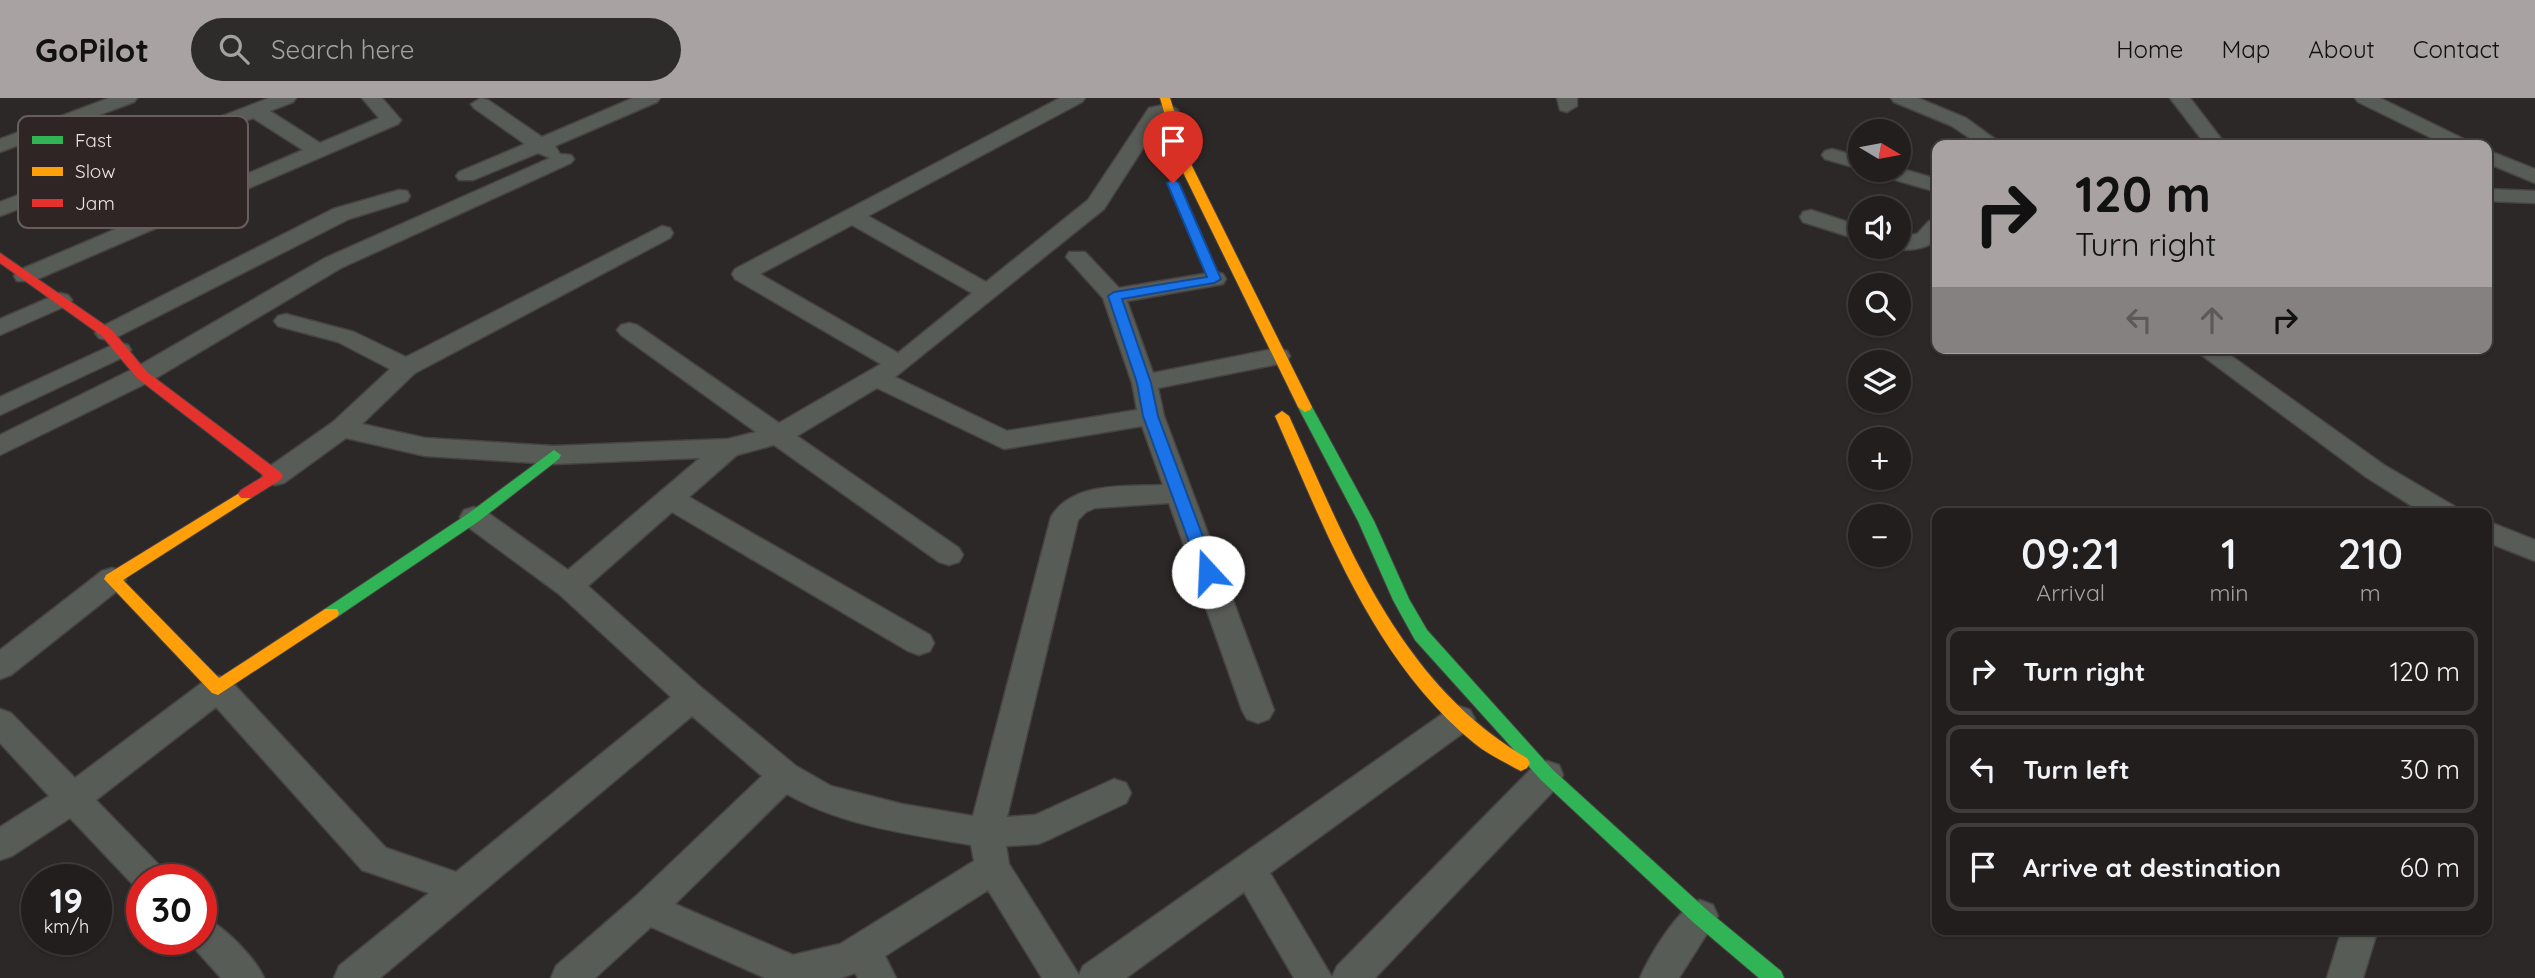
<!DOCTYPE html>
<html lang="en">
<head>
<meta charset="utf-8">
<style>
	:root { --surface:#221e1e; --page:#2e2b2b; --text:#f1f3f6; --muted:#a2a2a4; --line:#3f3c3c; --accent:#a8a2a2 }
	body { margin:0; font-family:Quicksand,sans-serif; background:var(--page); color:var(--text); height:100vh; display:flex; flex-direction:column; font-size:26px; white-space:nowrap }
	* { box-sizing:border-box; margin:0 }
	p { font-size:23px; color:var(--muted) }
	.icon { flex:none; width:38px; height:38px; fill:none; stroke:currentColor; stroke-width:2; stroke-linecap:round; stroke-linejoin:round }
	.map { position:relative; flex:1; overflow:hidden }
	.drawer { position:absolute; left:1932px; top:410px; width:560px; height:427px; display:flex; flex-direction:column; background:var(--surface); border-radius:14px; box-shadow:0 2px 5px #0004,0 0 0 2px var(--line) }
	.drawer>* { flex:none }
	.guide { position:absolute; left:1932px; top:42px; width:560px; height:214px; border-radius:14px; box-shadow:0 2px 5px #0004,0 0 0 2px var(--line); background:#a8a2a2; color:#111; overflow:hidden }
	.needle { width:46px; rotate:100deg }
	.controls { position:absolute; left:1848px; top:21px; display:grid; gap:14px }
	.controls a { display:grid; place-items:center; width:63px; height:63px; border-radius:50%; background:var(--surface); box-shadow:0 2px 5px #0004,0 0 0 2px var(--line); font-size:35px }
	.speed { position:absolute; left:21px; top:766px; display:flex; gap:14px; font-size:35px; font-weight:700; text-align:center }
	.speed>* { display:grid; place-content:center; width:91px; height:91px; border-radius:50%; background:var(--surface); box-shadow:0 2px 5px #0004,0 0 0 2px var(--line); line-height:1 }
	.speed small { font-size:18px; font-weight:400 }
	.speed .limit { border:10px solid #d22; background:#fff; color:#111 }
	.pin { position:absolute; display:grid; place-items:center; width:60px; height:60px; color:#fff; margin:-72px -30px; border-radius:50% 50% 50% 0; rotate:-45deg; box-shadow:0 0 7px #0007 }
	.pin .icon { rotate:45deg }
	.me { position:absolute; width:77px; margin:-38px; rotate:340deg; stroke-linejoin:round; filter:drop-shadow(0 0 5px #0008) }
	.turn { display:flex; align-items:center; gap:24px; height:147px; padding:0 28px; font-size:32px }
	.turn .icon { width:91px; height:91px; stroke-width:2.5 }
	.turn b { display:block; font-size:49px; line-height:60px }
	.lanes { display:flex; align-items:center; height:66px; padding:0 28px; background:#0003; justify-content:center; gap:35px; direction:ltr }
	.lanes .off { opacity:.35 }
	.eta { display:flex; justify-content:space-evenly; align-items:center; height:119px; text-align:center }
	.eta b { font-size:42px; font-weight:600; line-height:49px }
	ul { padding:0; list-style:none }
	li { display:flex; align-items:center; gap:21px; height:88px; margin:0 14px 10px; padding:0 14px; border:4px solid var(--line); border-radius:14px }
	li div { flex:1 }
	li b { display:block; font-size:26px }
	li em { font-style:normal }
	header { display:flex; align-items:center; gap:42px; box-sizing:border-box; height:98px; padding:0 35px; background:var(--accent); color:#111 }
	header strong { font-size:33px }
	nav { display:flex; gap:38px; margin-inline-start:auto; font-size:24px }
	.search { width:490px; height:63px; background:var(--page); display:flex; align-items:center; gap:18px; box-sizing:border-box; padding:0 24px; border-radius:38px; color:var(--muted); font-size:26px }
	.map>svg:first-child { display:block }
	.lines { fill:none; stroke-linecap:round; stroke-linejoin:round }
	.street-casing { stroke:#474343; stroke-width:3 }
	.fast-casing { stroke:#474343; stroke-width:2 }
	.slow-casing { stroke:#474343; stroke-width:2 }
	.jam-casing { stroke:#474343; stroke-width:2 }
	.street { fill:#585c56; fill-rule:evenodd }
	.fast { fill:#30b455; fill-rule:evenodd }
	.slow { fill:#ff9f0a; fill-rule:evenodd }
	.jam { fill:#e5322d; fill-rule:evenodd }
	.route { fill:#1a73e8; stroke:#114b97; stroke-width:2 }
	.key { fill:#302525; stroke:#685e5e; stroke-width:2 }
	.key-label { font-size:19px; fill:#ebe4e3 }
</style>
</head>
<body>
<header>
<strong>GoPilot</strong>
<div class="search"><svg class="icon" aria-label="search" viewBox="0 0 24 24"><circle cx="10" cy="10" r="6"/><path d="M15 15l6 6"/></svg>Search here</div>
<nav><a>Home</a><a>Map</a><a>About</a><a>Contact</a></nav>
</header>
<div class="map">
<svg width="2535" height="880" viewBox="0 0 2535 880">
	<rect width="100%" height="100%" fill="#2d2828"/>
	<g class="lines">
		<defs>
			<g id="street">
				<polygon points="109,0 137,0 134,4 0,54 0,41"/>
				<path d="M269,0H296L293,4L270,13L320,45L379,20L362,0H382L401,22L398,26L33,183H17L14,178L17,173L149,117L97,81L0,118V104ZM253,20L303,52L242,78L195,42ZM179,49L225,85L166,110L114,75Z"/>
				<polygon points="481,0 488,2 542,39 633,0 660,0 657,4 555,48 560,56 571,57 574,61 571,65 341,170 151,283 0,357 0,337 133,271 325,160 550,60 538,55 473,82 459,82 456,78 459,74 525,46 474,10 471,6"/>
				<path d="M1060,0H1085L1082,4L868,118L986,184L1088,102L1149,10L1168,6L1178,12L1175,16L1163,19L1104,111L895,279L1007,333L1137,312L1132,285L1103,200L1066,159L1069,154H1085L1119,190L1215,174L1223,176L1226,181L1223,186L1127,203L1153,275L1278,250L1287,253L1290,258L1287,263L1278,266L1158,290L1164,318L1274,612L1269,621L1258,625L1247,621L1242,612L1169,405L1095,410L1086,414L1078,422L1007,719L1035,717L1114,681L1126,685L1131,695L1126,705L1050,741L1038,746L1006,748L1009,766L1079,877L1083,868L1448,612L1459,608L1470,612L1475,621L1470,630L1270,775L1332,879L1337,868L1535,667L1547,663L1559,667L1563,677L1559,687L1375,880H1294L1244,794L1126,880H1042L988,792L885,858L896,880H858L855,875L841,880H765L651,829L595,880H551L556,868L635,799L762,678L692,618L380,880H334L339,868L429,795L362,772L216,609L96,702L163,771L168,782H142V794L139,793L70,720L12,758L0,762V729L49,698L0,645V611L11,615L75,680L207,581L218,578L229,581L386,750L456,774L671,599L559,496L464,426L460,419L464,412L474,409L484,412L568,472L700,360L554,366L425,358L346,340L284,385L275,387L266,385L262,378L266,371L333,324L390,271L338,244L278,228L274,223L278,218L286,216L354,234L406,259L662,128L670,130L673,135L670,140L415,275L362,326L425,340L554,348L728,341L756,334L621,237L617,232L621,227L629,225L637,227L779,325L881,266L735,181L732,176L735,171ZM852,127L972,195L898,255L760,176ZM877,290L1004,351L1142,328L1163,387C1126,389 1072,383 1051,419L973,718L902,706L831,688L796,668L703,591L588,488L672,414L908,553L919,557L930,553L934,545L930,537L689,399L737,357L774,347L939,464L949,467L959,464L963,457L959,450L797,338ZM787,696C842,728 910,736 971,747L974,763L840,846L793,857L675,806Z"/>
				<polygon points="1557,0 1577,0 1577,8 1567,14 1560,12"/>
				<polygon points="1891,0 1918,0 1966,20 2003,47 1980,47 1952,28 1894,4"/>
				<polygon points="2170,0 2190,0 2226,47 2206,47"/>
				<polygon points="2355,0 2380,0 2468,43 2471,47 2446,47 2358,4"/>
				<polygon points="1832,51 1860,59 1860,71 1825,61 1822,57 1825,53"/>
				<polygon points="2487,52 2535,71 2535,85 2487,65"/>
				<polygon points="1899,70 1937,81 1937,94 1875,76 1872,72"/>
				<polygon points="2487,91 2535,93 2535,105 2487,103"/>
				<polygon points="399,92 407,93 410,98 407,103 349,121 115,240 107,242 99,240 95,235 99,230 333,111"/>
				<polygon points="1811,112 1860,128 1860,142 1803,124 1800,119 1803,114"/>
				<path d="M1937,122V141C1927,152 1904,154 1890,149H1899V138L1917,136L1929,123Z"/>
				<polygon points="60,195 68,197 72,202 68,207 0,237 0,221"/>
				<polygon points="119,244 128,247 131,252 128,257 0,317 0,299"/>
				<polygon points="2192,250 2220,250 2384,367 2454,408 2458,415 2423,415 2366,379"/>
				<polygon points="2487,423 2535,442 2535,463 2487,444"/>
				<polygon points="112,470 122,473 126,481 122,489 11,577 0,581 0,552 102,473"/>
				<path d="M1700,802L1713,807L1718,818L1679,880H1640C1649,858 1678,810 1700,802Z"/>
				<path d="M201,818C222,826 255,859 264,880H221L187,842H201Z"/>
				<polygon points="2342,831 2378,831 2363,880 2327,880"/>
			</g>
			<g id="fast">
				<polygon points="1305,304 1312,309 1374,423 1409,501 1427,532 1553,672 1707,812 1781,873 1784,880 1759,880 1693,824 1541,682 1415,542 1393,502 1358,423 1298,309"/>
				<polygon points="554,352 561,357 559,361 479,423 337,519 325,519 323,515 325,511 469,415"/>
			</g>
			<g id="slow">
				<polygon points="1160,0 1170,0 1191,66 1312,309 1310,312 1305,314 1298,309 1179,66"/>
				<path d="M1282,313L1289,318C1348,447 1399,585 1527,660L1530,665L1527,670L1521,673L1515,670C1501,662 1486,655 1474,645C1373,562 1326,433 1275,318Z"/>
				<polygon points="246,391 254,396 251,400 123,482 219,580 325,511 337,511 339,515 337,519 218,597 212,595 104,481 106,477"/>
			</g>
			<polygon id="jam" points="0,155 112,232 147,274 280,374 283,378 280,382 251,400 241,400 238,396 241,392 264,378 137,280 102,238 0,165"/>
		</defs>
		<use href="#street" class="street-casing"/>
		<use href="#fast" class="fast-casing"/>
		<use href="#slow" class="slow-casing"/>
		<use href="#jam" class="jam-casing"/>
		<use href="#street" class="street"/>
		<use href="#fast" class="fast"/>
		<use href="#slow" class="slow"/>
		<use href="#jam" class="jam"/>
	</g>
	<polygon class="route" points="1173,81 1179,85 1221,181 1214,185 1122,201 1151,285 1158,318 1216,474 1208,480 1200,474 1143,318 1137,285 1108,198 1114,194 1207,179 1167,85"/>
	<rect x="18" y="18" width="230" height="112" rx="10" class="key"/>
	<rect x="32" y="38" width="31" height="8" fill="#30b455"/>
	<rect x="32" y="69" width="31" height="9" fill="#ff9f0a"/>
	<rect x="32" y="101" width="31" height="8" fill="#e5322d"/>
	<g class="key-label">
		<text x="75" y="49">Fast</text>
		<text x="75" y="80">Slow</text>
		<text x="75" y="112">Jam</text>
	</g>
</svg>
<div class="controls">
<a><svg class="needle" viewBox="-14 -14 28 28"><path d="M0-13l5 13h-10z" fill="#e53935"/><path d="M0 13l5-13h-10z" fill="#a2a2a4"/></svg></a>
<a><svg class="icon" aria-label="sound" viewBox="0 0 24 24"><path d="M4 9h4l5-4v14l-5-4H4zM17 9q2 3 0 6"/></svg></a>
<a><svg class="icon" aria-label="search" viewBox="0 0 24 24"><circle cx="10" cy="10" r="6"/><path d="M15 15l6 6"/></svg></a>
<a><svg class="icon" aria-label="layers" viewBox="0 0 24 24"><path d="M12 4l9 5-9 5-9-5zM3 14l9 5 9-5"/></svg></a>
<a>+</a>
<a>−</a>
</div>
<div class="speed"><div>19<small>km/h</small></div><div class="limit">30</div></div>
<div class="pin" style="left:1173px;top:85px;background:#d93025"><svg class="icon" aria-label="arrive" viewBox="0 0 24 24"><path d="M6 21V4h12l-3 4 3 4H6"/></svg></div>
<svg class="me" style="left:1208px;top:474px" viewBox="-20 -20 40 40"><circle r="19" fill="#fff"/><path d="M0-13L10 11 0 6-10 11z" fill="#1a73e8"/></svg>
<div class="guide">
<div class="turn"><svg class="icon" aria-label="right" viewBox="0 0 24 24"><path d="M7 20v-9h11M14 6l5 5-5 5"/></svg><div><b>120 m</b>Turn right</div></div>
<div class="lanes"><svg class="icon off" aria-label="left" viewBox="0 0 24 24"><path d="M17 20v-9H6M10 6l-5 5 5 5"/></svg><svg class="icon off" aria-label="ahead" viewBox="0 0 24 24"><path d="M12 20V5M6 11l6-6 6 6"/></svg><svg class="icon" aria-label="right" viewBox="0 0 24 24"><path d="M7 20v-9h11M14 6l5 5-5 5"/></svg></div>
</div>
<section class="drawer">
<div class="eta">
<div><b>09:21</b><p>Arrival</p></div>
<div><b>1</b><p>min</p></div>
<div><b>210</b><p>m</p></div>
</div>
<ul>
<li><svg class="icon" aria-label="right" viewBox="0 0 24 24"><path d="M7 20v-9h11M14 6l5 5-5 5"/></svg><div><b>Turn right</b></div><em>120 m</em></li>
<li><svg class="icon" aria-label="left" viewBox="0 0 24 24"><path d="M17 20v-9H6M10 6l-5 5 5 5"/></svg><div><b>Turn left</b></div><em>30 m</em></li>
<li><svg class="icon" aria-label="arrive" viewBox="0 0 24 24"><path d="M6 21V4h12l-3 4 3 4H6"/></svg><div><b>Arrive at destination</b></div><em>60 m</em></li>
</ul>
</section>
</div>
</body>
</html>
